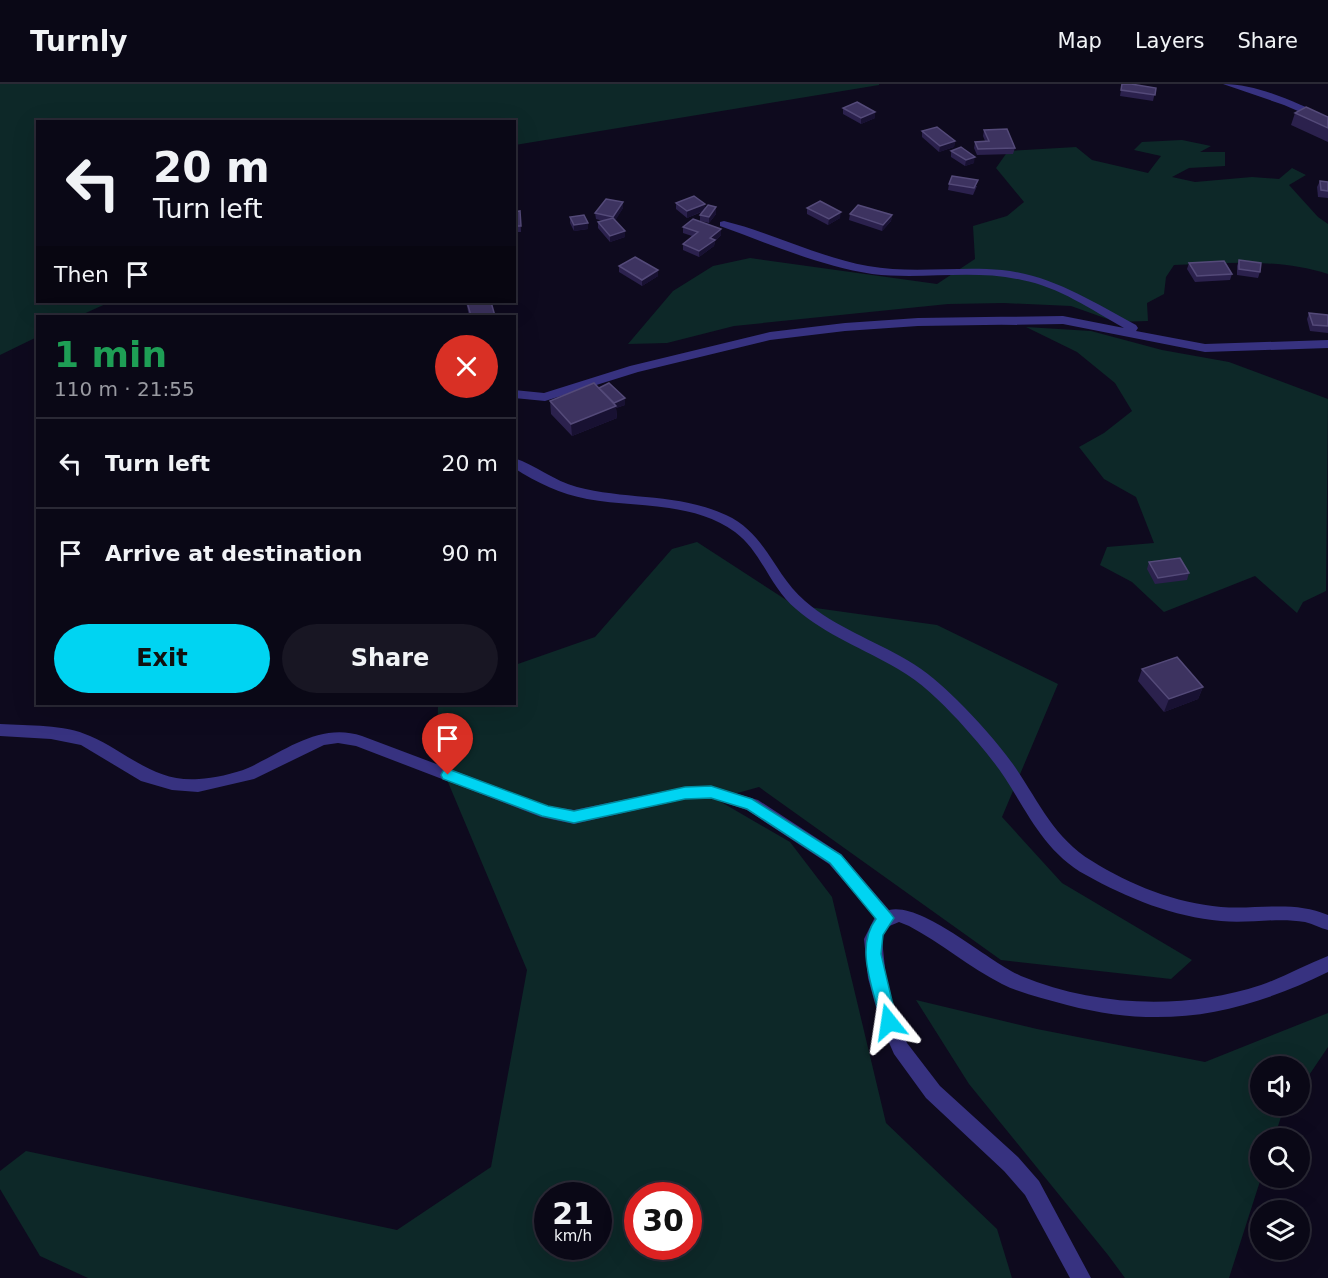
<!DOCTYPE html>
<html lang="en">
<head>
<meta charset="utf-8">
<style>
	:root { --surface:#0a0816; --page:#181623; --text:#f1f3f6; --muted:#999aa1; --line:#2a2935; --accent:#00d4f2 }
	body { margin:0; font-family:"DejaVu Sans",sans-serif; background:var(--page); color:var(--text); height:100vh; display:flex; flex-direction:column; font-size:22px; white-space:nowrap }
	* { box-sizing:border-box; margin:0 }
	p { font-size:20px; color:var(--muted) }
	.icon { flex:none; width:33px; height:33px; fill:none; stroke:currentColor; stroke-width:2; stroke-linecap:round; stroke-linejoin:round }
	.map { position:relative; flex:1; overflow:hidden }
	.sheet { position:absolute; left:36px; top:231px; width:480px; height:390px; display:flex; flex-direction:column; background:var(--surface); border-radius:0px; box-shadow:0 6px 24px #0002,0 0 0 2px var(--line) }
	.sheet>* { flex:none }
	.top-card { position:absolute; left:36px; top:36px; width:480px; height:183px; border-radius:0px; box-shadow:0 6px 24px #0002,0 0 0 2px var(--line); background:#0a0816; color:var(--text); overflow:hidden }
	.tools { position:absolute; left:1250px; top:972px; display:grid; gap:12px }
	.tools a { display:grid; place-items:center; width:60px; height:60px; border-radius:50%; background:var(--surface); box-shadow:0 6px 24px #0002,0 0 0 2px var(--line); font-size:30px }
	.speed { position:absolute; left:534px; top:1098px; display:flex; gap:12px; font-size:30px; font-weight:700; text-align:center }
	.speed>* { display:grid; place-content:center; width:78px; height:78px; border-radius:50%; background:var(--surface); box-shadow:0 6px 24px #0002,0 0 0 2px var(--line); line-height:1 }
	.speed small { font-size:15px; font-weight:400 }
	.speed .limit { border:9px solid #d22; background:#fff; color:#111 }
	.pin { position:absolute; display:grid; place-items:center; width:51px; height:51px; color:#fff; margin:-62px -26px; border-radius:50% 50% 50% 0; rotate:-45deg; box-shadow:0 0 6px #0007 }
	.pin .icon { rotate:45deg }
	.me { position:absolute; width:66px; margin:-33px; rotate:345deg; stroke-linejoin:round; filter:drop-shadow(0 0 4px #0008) }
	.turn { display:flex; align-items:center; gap:21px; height:126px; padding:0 18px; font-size:27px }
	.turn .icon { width:78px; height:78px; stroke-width:2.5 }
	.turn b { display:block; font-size:42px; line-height:51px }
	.then { display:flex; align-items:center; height:57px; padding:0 18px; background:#0003; gap:12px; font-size:22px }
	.round { display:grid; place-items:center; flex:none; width:63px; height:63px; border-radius:32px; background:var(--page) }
	.summary { display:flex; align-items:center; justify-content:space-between; height:102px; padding:0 18px }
	h1 { font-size:36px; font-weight:800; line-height:45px; color:#1e9e55 }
	.action { display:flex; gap:12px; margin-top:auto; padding:12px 18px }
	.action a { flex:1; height:69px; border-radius:36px; background:var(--accent); color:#111; font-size:24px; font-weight:800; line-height:69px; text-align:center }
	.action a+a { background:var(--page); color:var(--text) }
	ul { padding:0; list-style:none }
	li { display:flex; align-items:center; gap:18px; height:90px; padding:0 18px; border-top:2px solid var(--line) }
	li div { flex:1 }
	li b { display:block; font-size:22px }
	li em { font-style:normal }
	header { display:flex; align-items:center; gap:36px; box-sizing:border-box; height:84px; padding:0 30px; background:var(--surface); border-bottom:2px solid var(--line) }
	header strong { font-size:28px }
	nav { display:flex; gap:33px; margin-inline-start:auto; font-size:21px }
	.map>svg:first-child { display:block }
	.green { fill:#0d2828; fill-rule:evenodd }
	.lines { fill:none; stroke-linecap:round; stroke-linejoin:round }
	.minor { fill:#373280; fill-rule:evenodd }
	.wall { fill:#2b214d }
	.shaded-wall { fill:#181132 }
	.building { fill:#3d3360; stroke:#544a79; stroke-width:1.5 }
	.route { fill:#00d4f2; stroke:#008a9d; stroke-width:1.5 }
</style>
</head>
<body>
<header>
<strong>Turnly</strong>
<nav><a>Map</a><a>Layers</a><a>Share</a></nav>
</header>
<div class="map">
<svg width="1328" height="1194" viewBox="0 0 1328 1194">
	<rect width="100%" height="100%" fill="#0e0a1e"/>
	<g class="green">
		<polygon points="0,0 879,0 879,1 515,61 514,38 38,38 38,218 110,218 79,232 38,232 37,253 0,271"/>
		<path d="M1182,56L1211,62L1200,68H1225V82L1189,84L1172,93L1195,98L1252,93L1279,95L1292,84L1306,91L1289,101L1318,133L1328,140V190C1279,174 1226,179 1174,181L1166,193L1164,210L1147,219L1148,237L1116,238L1071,222L1004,219L948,220L734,242L667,259L628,260L673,207L713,182L750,174L937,200L975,175L973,142L1007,132L1024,118L996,84L1008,67L1076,63L1092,76L1148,89L1161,72L1134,66L1142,58Z"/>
		<polygon points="1026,243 1091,247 1162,266 1229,278 1328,315 1326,507 1303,518 1297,529 1255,492 1164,528 1132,498 1100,481 1107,463 1154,459 1136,413 1104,395 1079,363 1104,349 1132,327 1115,299 1077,268"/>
		<path d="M697,458L794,521L937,541L1058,600L1002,733L1062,799L1192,876L1171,895L1001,876L759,703L716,715L790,758L832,813L886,1039L997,1145L1012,1194H88L40,1172L0,1105V1087L26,1067L397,1146L491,1083L527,886L437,672L438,620H514L515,581L595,553L672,465ZM548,1112H598V1162H548ZM638,1112H688V1162H638Z"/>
		<polygon points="916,916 1037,945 1205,978 1328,929 1328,963 1299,1006 1299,982 1260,982 1260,1022 1289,1022 1281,1033 1274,1054 1260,1054 1261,1094 1229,1194 1125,1194 1108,1171 969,1000"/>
	</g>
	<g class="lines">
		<g class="minor">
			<path d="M1223,0C1259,0 1296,19 1328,33V40L1284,21Z"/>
			<path d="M724,137C773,149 818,173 868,182C912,190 957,182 1002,186C1052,191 1093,218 1136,241L1138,244L1136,247L1205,260L1328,256V264L1205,268L1063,240L918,242L845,247L770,256L638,288L545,317L514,314V306L544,309L630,282L770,248L845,239L918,234L1063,232L1124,244C1092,226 1059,203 1022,196C973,185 922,196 872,190C820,182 770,160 720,142V138Z"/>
			<path d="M514,374C536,381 554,397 577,403C626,416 679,409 726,431C766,449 774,491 805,517C835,543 873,556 907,576C926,587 942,601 957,616C978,637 998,659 1015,683C1039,718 1054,754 1092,777C1130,801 1176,819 1221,823C1258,826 1293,816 1328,831V846C1320,844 1313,840 1305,838C1277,833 1249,840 1221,837C1174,833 1127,814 1086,791C1045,768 1029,731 1005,694C991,673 975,655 958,636C940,617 921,598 898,585C864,565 826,551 796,525C770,504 762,468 735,448C693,417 635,424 587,415C561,410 537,399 514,384Z"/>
			<path d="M0,640C29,642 64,640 90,652C127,668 155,699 199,695C213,694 234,690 248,684C285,667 320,638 362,652L548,722L574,726L685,703L711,702L758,716L841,770L889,826C923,818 987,877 1021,892C1096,923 1185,926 1261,901C1284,893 1305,881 1328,872V888C1240,931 1163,946 1067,921C1045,915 1022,910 1002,900C969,883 941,859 909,842L899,838L887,843L882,855L886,894L898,938L907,959L940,1002L1018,1073L1039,1097L1091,1194H1070L1025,1111L1004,1087L926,1014L894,970L880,938L868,894L864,855L875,833L829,780L747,726L711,714L685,715L574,740L541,733L356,662L338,659L324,661L254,695L198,708L172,706L141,697L81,661L51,655L0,652Z"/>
		</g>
	</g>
	<g class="wall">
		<polygon points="1122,0 1156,4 1153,17 1120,12"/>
		<polygon points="843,24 875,28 875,34 861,40 843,30"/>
		<polygon points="1295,29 1328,33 1328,58 1291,41"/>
		<polygon points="984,46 1015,64 1013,70 977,71 974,64 975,58 985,57 983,52"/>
		<polygon points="922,47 955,57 954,63 939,68 922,53"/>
		<polygon points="951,67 974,79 965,82 951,73"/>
		<polygon points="1320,97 1328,98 1328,114 1318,113 1317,103"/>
		<polygon points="949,100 977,102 973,111 948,106"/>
		<polygon points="623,118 623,124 615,136 625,147 625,153 610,158 598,144 598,138 603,137 596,135 595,129"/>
		<polygon points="676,119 705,125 716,123 716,130 709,139 700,137 700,131 704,127 687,134 676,125"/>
		<polygon points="807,124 840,134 828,141 807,130"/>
		<polygon points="520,127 521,148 514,148 514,128"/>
		<polygon points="850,130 892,131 891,137 882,147 849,136"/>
		<polygon points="570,133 588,145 574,147 570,139"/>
		<polygon points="683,143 721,145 721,151 715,157 714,162 699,173 683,166 683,160 692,152 683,149"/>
		<polygon points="1239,176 1260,188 1258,194 1237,191 1237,182"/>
		<polygon points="1189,179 1232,190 1230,196 1195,198 1187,185"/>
		<polygon points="619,182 658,192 642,202 619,188"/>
		<polygon points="466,218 491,218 495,232 469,232"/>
		<polygon points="1309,229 1328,231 1328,249 1310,247 1307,235"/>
		<polygon points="599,304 625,314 625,321 616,324 617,334 572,352 551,330 550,317"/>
		<polygon points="1149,478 1189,489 1187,496 1155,500 1147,485"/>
		<polygon points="1142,585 1203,603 1198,615 1164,628 1138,597"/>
	</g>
	<g class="shaded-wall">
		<polygon points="875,28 875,34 861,40 861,34"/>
		<polygon points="955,57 954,63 939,68 940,62"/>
		<polygon points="975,73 974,79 965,82 966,76"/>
		<polygon points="623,118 623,124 614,139 613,133"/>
		<polygon points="705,120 705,126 687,134 687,127"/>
		<polygon points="716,123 716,130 709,139 709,133"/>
		<polygon points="841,128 840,134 828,141 829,135"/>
		<polygon points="892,131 891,137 882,147 883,141"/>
		<polygon points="588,139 588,145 574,147 574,141"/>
		<polygon points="721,145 721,151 715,157 714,162 699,173 699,167 710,154"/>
		<polygon points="625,147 625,153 610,158 610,152"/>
		<polygon points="658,186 658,192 642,202 642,196"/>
		<polygon points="625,314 625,321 616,324 617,334 572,352 571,340 611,320"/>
		<polygon points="1203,603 1198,615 1164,628 1169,615"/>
	</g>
	<g class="building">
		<polygon points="1122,0 1131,0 1156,4 1155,11 1121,6"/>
		<polygon points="857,18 875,28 861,34 843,24"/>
		<polygon points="1306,23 1328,33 1328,44 1295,29"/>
		<polygon points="937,43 955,57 940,62 922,47"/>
		<polygon points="1007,45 1015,64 978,65 975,58 989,57 984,46"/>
		<polygon points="961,63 975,73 966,76 951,67"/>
		<polygon points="952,92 978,96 974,104 949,100"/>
		<polygon points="1320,97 1328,98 1328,107 1321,106"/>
		<polygon points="694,112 705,120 687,127 676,119"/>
		<polygon points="606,115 623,118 613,133 595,129"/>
		<polygon points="820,117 841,128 829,135 807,124"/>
		<polygon points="708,121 716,123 709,133 700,131"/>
		<polygon points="858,121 892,131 883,141 850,130"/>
		<polygon points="520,127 521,142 514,142 514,128"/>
		<polygon points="584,131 588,139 574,141 570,133"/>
		<polygon points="613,134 625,147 610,152 598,138"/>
		<polygon points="693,135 721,145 710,154 715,156 699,167 683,160 698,148 683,143"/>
		<polygon points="635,173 658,186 642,196 619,182"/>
		<polygon points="1239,176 1261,179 1260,188 1239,185"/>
		<polygon points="1224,177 1232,190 1197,192 1189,179"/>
		<polygon points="467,218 491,218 495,232 471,232"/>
		<polygon points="1309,229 1328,231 1328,242 1313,241"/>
		<polygon points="594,299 616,322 571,340 550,317"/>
		<polygon points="609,299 625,314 614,319 599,304"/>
		<polygon points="1180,474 1189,489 1158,494 1149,478"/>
		<polygon points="1177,573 1203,603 1169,615 1142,585"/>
	</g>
	<path class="route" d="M448,685L548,722L574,727L685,703L711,702L752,715L841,771L891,830L894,834L883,851L881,870L897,938L895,943L889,946L883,943L881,938C874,906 854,864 876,835L830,779L747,725L711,714L685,715L574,739L542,732L443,695L441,691L443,687Z"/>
</svg>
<div class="tools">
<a><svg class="icon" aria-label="sound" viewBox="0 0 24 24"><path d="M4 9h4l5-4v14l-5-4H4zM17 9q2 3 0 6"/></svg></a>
<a><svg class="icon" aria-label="search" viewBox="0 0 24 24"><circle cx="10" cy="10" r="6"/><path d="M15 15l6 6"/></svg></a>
<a><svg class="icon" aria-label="layers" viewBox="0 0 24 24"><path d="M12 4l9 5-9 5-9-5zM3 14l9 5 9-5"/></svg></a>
</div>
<div class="speed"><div>21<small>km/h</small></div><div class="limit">30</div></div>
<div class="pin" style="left:448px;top:691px;background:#d93025"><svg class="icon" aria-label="arrive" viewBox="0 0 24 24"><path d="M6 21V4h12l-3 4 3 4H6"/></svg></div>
<svg class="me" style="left:889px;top:938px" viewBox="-20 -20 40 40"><path d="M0-17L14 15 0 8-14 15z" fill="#00d4f2" stroke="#fff" stroke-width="4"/></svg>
<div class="top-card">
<div class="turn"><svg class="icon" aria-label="left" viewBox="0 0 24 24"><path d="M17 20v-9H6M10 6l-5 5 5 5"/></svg><div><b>20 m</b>Turn left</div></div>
<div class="then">Then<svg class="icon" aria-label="arrive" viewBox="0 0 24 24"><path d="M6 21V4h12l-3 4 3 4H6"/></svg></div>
</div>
<section class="sheet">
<div class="summary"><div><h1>1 min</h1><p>110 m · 21:55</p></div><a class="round" style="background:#d93025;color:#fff"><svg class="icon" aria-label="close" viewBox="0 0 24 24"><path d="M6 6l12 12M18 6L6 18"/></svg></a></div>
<ul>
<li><svg class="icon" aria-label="left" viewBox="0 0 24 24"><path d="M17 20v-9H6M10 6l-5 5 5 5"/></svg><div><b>Turn left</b></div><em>20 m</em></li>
<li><svg class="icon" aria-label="arrive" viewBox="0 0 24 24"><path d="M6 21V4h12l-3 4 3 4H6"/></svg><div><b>Arrive at destination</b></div><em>90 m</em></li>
</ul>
<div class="action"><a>Exit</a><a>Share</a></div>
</section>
</div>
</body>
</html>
